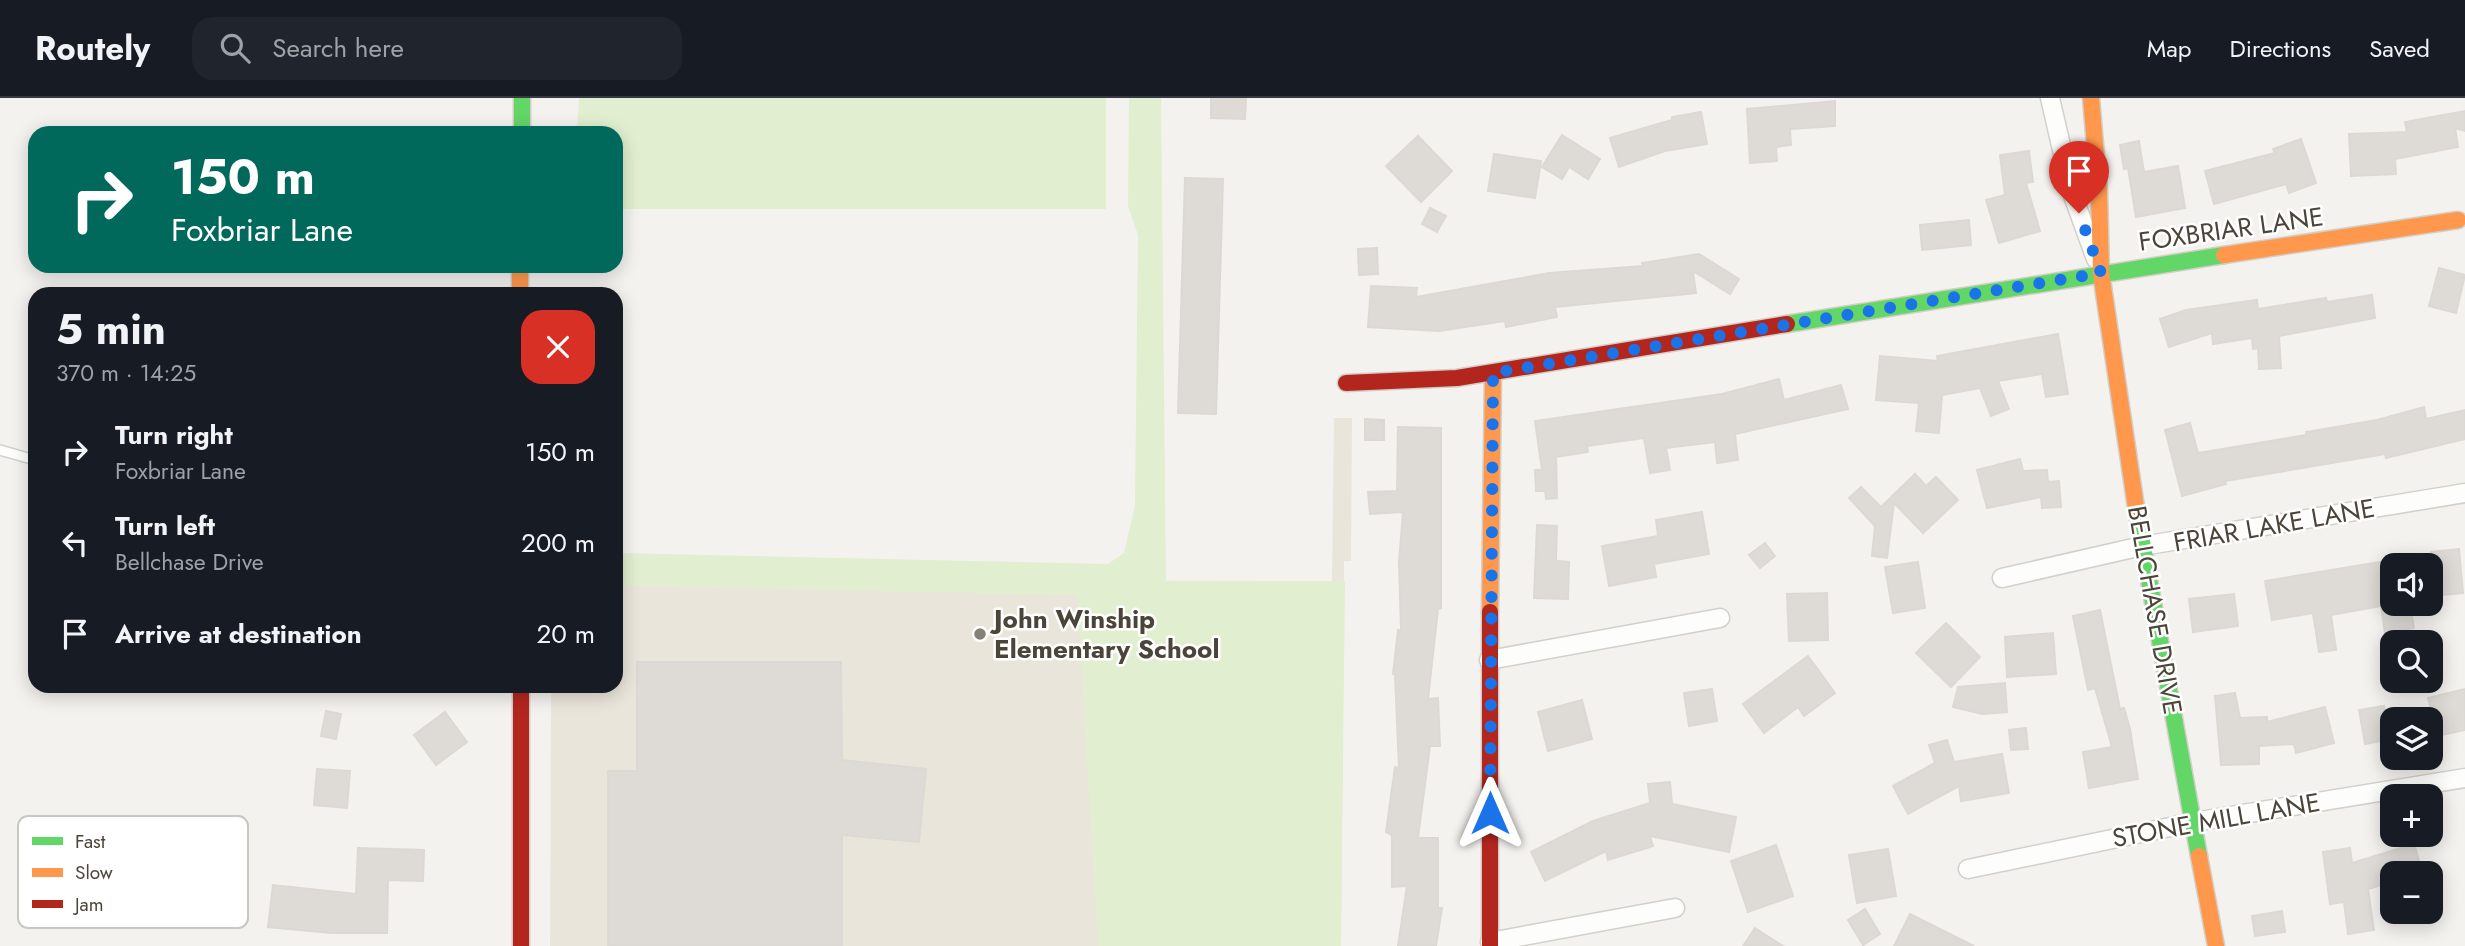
<!DOCTYPE html>
<html lang="en">
<head>
<meta charset="utf-8">
<style>
	:root { --surface:#171b24; --page:#20242c; --text:#f1f3f6; --muted:#9ea1a6; --line:#363941 }
	body { margin:0; font-family:Jost,sans-serif; background:var(--page); color:var(--text); height:100vh; display:flex; flex-direction:column; font-size:26px; white-space:nowrap }
	* { box-sizing:border-box; margin:0 }
	p { font-size:23px; color:var(--muted) }
	.icon { flex:none; width:38px; height:38px; fill:none; stroke:currentColor; stroke-width:2; stroke-linecap:round; stroke-linejoin:round }
	.map { position:relative; flex:1; overflow:hidden }
	.details { position:absolute; left:28px; top:189px; width:595px; height:406px; display:flex; flex-direction:column; background:var(--surface); border-radius:21px; box-shadow:0 4px 18px #0003 }
	.details>* { flex:none }
	.hud { position:absolute; left:28px; top:28px; width:595px; height:147px; border-radius:21px; box-shadow:0 4px 18px #0003; background:#00695c; color:#fff; overflow:hidden }
	.fabs { position:absolute; left:2380px; top:455px; display:grid; gap:14px }
	.fabs a { display:grid; place-items:center; width:63px; height:63px; border-radius:14px; background:var(--surface); box-shadow:0 4px 18px #0003; font-size:35px }
	.pin { position:absolute; display:grid; place-items:center; width:60px; height:60px; color:#fff; margin:-72px -30px; border-radius:50% 50% 50% 0; rotate:-45deg; box-shadow:0 0 7px #0007 }
	.pin .icon { rotate:45deg }
	.me { position:absolute; width:77px; margin:-38px; rotate:0deg; stroke-linejoin:round; filter:drop-shadow(0 0 5px #0008) }
	.turn { display:flex; align-items:center; gap:24px; height:147px; padding:0 28px; font-size:32px }
	.turn .icon { width:91px; height:91px; stroke-width:2.5 }
	.turn b { display:block; font-size:49px; line-height:60px }
	.round { display:grid; place-items:center; flex:none; width:74px; height:74px; border-radius:21px; background:var(--page) }
	.headline { display:flex; align-items:center; justify-content:space-between; height:119px; padding:0 28px }
	h1 { font-size:42px; font-weight:700; line-height:52px }
	ul { padding:0; list-style:none }
	li { display:flex; align-items:center; gap:21px; height:91px; padding:0 28px }
	li div { flex:1 }
	li b { display:block; font-size:26px }
	li em { font-style:normal }
	header { display:flex; align-items:center; gap:42px; box-sizing:border-box; height:98px; padding:0 35px; background:var(--surface); border-bottom:2px solid var(--line) }
	header strong { font-size:33px }
	nav { display:flex; gap:38px; margin-inline-start:auto; font-size:24px }
	.search { width:490px; height:63px; background:var(--page); display:flex; align-items:center; gap:18px; box-sizing:border-box; padding:0 24px; border-radius:21px; color:var(--muted); font-size:26px }
	.map>svg:first-child { display:block }
	.education { fill:#eae5da }
	.green { fill:#e1eecf }
	.building { fill:#dedbd6; stroke:#dcd9d4; stroke-width:2 }
	.lines { fill:none; stroke-linecap:round; stroke-linejoin:round }
	.lane-casing { stroke:#d2d0cb; stroke-width:12 }
	.street-casing { stroke:#d2d0cb; stroke-width:21 }
	.fast-casing { stroke:#d3cfc5; stroke-width:19 }
	.slow-casing { stroke:#d3cfc5; stroke-width:19 }
	.jam-casing { stroke:#d3cfc5; stroke-width:19 }
	.lane { stroke:#fdfdfc; stroke-width:9 }
	.street { stroke:#fdfdfc; stroke-width:18 }
	.fast { stroke:#63d668; stroke-width:16 }
	.slow { stroke:#ff974d; stroke-width:16 }
	.jam { stroke:#b3261e; stroke-width:16 }
	.route { stroke:#1a73e8; stroke-width:12; stroke-dasharray:0 21.6 }
	.poi-dot { fill:#868178; stroke:#fff; stroke-width:2.5 }
	.labels { text-anchor:middle; dominant-baseline:central; stroke-width:5; stroke-linejoin:round; paint-order:stroke }
	.street-label { font-size:26px; fill:#4b4439; stroke:#fff }
	.poi-label { font-size:26px; font-weight:bold; fill:#4b4439; stroke:#fff; text-anchor:start }
	.key { fill:#fff; stroke:#c9c7c4; stroke-width:2 }
	.key-label { font-size:19px; fill:#4b4439 }
</style>
</head>
<body>
<header>
<strong>Routely</strong>
<div class="search"><svg class="icon" aria-label="search" viewBox="0 0 24 24"><circle cx="10" cy="10" r="6"/><path d="M15 15l6 6"/></svg>Search here</div>
<nav><a>Map</a><a>Directions</a><a>Saved</a></nav>
</header>
<div class="map">
<svg width="2465" height="848" viewBox="0 0 2465 848">
	<rect width="100%" height="100%" fill="#f4f2ee"/>
	<polygon class="education" points="1334,320 1352,320 1351,463 1344,463 1341,848 550,848 551,588 616,588 616,482 1332,483"/>
	<g class="green">
		<polygon points="579,0 1106,0 1106,111 616,111 616,35 577,35"/>
		<polygon points="1129,0 1161,0 1166,483 1345,483 1341,848 1098,848 1077,497 616,488 616,455 1108,466 1124,455 1135,407 1138,137 1128,108"/>
	</g>
	<g class="building">
		<polygon points="1211,0 1246,0 1245,21 1211,20"/>
		<polygon points="1835,3 1835,28 1790,31 1791,47 1776,49 1777,63 1750,65 1747,11"/>
		<polygon points="2465,13 2465,33 2455,30 2458,49 2395,61 2396,76 2351,78 2349,36 2407,34 2405,24"/>
		<polygon points="1701,14 1707,46 1665,53 1619,69 1610,40 1672,22 1672,19"/>
		<polygon points="1562,37 1600,61 1588,81 1569,69 1562,81 1542,69"/>
		<polygon points="1418,38 1452,73 1421,104 1386,68"/>
		<polygon points="2301,41 2316,85 2289,95 2286,86 2214,106 2205,73 2275,55 2273,51"/>
		<polygon points="2139,43 2144,74 2178,68 2185,110 2136,119 2128,70 2124,71 2120,47"/>
		<polygon points="2029,53 2033,84 2026,85 2040,133 1999,145 1986,102 2005,97 2000,57"/>
		<polygon points="1494,56 1541,63 1535,100 1488,93"/>
		<polygon points="1185,80 1223,81 1216,316 1178,315"/>
		<polygon points="1430,110 1446,118 1437,134 1422,126"/>
		<polygon points="1969,122 1971,147 1922,152 1920,127"/>
		<polygon points="1377,150 1378,176 1359,177 1358,151"/>
		<polygon points="1699,156 1739,181 1730,196 1693,173 1696,195 1555,209 1557,219 1506,229 1505,223 1439,233 1368,229 1371,188 1417,190 1416,199 1549,175 1643,168 1642,165"/>
		<polygon points="2439,170 2465,177 2456,215 2429,208"/>
		<polygon points="2372,197 2375,220 2279,238 2281,270 2259,271 2258,250 2253,251 2252,240 2213,246 2212,235 2169,249 2160,221 2186,212 2257,202 2258,211 2326,200 2327,204"/>
		<polygon points="2058,236 2068,296 2046,299 2042,276 1998,283 2009,311 1991,318 1980,290 1942,297 1939,335 1916,333 1919,305 1876,302 1880,258 1938,263 1937,258"/>
		<polygon points="1779,281 1784,302 1841,287 1848,311 1735,336 1738,362 1717,365 1715,344 1666,350 1670,372 1650,375 1644,340 1587,348 1588,354 1556,359 1557,400 1546,401 1545,393 1536,393 1535,372 1542,372 1535,323 1722,296"/>
		<polygon points="2424,309 2426,321 2465,312 2465,341 2386,360 2385,356 2225,383 2226,386 2182,398 2165,332 2190,325 2198,355 2306,337 2306,334 2377,322"/>
		<polygon points="1365,321 1384,322 1384,342 1365,342"/>
		<polygon points="1398,329 1441,330 1441,510 1438,511 1428,601 1438,600 1440,648 1430,648 1418,740 1438,740 1438,810 1442,810 1436,848 1398,848 1407,788 1392,789 1392,737 1386,734 1395,669 1399,670 1395,576 1393,576 1398,532 1401,532 1399,464 1403,414 1370,416 1368,394 1397,393"/>
		<polygon points="2020,361 2023,373 2047,372 2048,384 2059,383 2061,409 2042,410 2041,399 1987,410 1977,372"/>
		<polygon points="1915,376 1926,388 1936,379 1958,402 1923,435 1894,405 1887,460 1872,458 1875,428 1849,400 1861,389 1881,409"/>
		<polygon points="1702,414 1709,456 1654,466 1656,479 1609,488 1602,448 1658,438 1656,422"/>
		<polygon points="1537,427 1557,428 1556,463 1569,464 1568,501 1534,500"/>
		<polygon points="1765,445 1775,458 1760,470 1749,457"/>
		<polygon points="2459,451 2463,495 2431,498 2431,454"/>
		<polygon points="2392,462 2392,506 2410,506 2414,530 2385,535 2381,508 2331,517 2336,552 2319,554 2313,515 2272,522 2265,483"/>
		<polygon points="1918,464 1925,510 1893,515 1885,469"/>
		<polygon points="1827,495 1828,542 1789,543 1787,496"/>
		<polygon points="2234,496 2238,528 2193,534 2189,501"/>
		<polygon points="2100,512 2120,611 2124,610 2130,631 2138,681 2089,690 2083,654 2112,649 2095,590 2088,592 2073,518"/>
		<polygon points="1946,525 1980,559 1951,589 1916,555"/>
		<polygon points="2053,535 2056,576 2007,579 2005,539"/>
		<polygon points="1808,558 1835,595 1804,618 1798,609 1764,635 1743,606"/>
		<polygon points="637,564 841,564 842,662 926,671 919,744 842,737 842,848 608,848 608,673 637,673"/>
		<polygon points="2005,585 2007,614 1982,616 1953,609 1958,589"/>
		<polygon points="1712,591 1717,623 1689,628 1684,595"/>
		<polygon points="2465,591 2465,632 2437,638 2428,600"/>
		<polygon points="2235,595 2240,620 2267,619 2267,624 2325,609 2334,645 2296,655 2294,646 2259,648 2259,666 2221,667 2215,598"/>
		<polygon points="1582,602 1592,641 1548,653 1538,614"/>
		<polygon points="2384,608 2386,621 2392,620 2392,641 2365,646 2359,612"/>
		<polygon points="326,613 341,616 336,641 321,638"/>
		<polygon points="445,614 467,644 436,667 414,637"/>
		<polygon points="2026,630 2028,651 2011,652 2009,632"/>
		<polygon points="1947,642 1954,664 2002,656 2009,695 1961,703 1959,688 1908,716 1893,688 1935,665 1929,647"/>
		<polygon points="317,671 350,673 347,710 314,707"/>
		<polygon points="1670,684 1672,706 1736,719 1729,754 1650,738 1653,748 1608,762 1606,753 1545,783 1531,754 1593,723 1650,705 1648,686"/>
		<polygon points="2414,746 2423,775 2392,775 2392,784 2368,791 2374,832 2348,836 2344,804 2330,806 2323,754 2350,750 2352,765"/>
		<polygon points="1776,747 1793,798 1748,814 1731,763"/>
		<polygon points="358,750 424,752 423,783 388,782 387,835 331,835 268,829 273,787 356,796"/>
		<polygon points="1888,751 1896,798 1857,805 1849,757"/>
		<polygon points="1865,811 1880,836 1863,847 1848,822"/>
		<polygon points="2282,813 2285,834 2255,838 2252,818"/>
		<polygon points="1910,816 1974,848 1894,848"/>
		<polygon points="1755,830 1783,848 1743,848"/>
	</g>
	<g class="lines">
		<defs>
			<polyline id="lane" points="0,352 35,362"/>
			<g id="street">
				<polyline points="2050,0 2072,95 2096,161"/>
				<polyline points="2002,480 2142,448 2465,395"/>
				<polyline points="1489,562 1720,520"/>
				<polyline points="1968,771 2194,724 2465,680"/>
				<polyline points="1490,844 1675,810"/>
			</g>
			<g id="fast">
				<polyline points="522,0 522,35"/>
				<polyline points="1787,226 2224,157"/>
				<polyline points="2137,416 2199,758"/>
			</g>
			<g id="slow">
				<polyline points="2091,0 2099,93 2101,175 2137,416"/>
				<polyline points="2224,157 2458,122"/>
				<polyline points="520,168 520,196"/>
				<polyline points="1490,514 1493,275"/>
				<polyline points="2199,758 2216,848"/>
			</g>
			<g id="jam">
				<polyline points="1346,285 1457,280 1787,226"/>
				<polyline points="1490,514 1490,848"/>
				<polyline points="521,588 521,848"/>
			</g>
		</defs>
		<use href="#lane" class="lane-casing"/>
		<use href="#street" class="street-casing"/>
		<use href="#fast" class="fast-casing"/>
		<use href="#slow" class="slow-casing"/>
		<use href="#jam" class="jam-casing"/>
		<use href="#lane" class="lane"/>
		<use href="#street" class="street"/>
		<use href="#fast" class="fast"/>
		<use href="#slow" class="slow"/>
		<use href="#jam" class="jam"/>
	</g>
	<g class="lines">
		<polyline class="route" points="1490,715 1493,275 2101,175 2079,115"/>
	</g>
	<circle class="poi-dot" cx="980" cy="536" r="7"/>
	<g class="labels">
		<g class="street-label">
			<text transform="translate(2231 131) rotate(-8)">FOXBRIAR LANE</text>
			<text transform="translate(2274 427) rotate(-10)">FRIAR LAKE LANE</text>
			<text transform="translate(2155 512) rotate(80)">BELLCHASE DRIVE</text>
			<text transform="translate(2216 722) rotate(-10)">STONE MILL LANE</text>
		</g>
		<g class="poi-label">
			<text x="994" y="521">John Winship<tspan x="994" dy="30">Elementary School</tspan></text>
		</g>
	</g>
	<rect x="18" y="718" width="230" height="112" rx="10" class="key"/>
	<rect x="32" y="739" width="31" height="8" fill="#63d668"/>
	<rect x="32" y="770" width="31" height="9" fill="#ff974d"/>
	<rect x="32" y="802" width="31" height="8" fill="#b3261e"/>
	<g class="key-label">
		<text x="75" y="750">Fast</text>
		<text x="75" y="781">Slow</text>
		<text x="75" y="813">Jam</text>
	</g>
</svg>
<div class="fabs">
<a><svg class="icon" aria-label="sound" viewBox="0 0 24 24"><path d="M4 9h4l5-4v14l-5-4H4zM17 9q2 3 0 6"/></svg></a>
<a><svg class="icon" aria-label="search" viewBox="0 0 24 24"><circle cx="10" cy="10" r="6"/><path d="M15 15l6 6"/></svg></a>
<a><svg class="icon" aria-label="layers" viewBox="0 0 24 24"><path d="M12 4l9 5-9 5-9-5zM3 14l9 5 9-5"/></svg></a>
<a>+</a>
<a>−</a>
</div>
<div class="pin" style="left:2079px;top:115px;background:#d93025"><svg class="icon" aria-label="arrive" viewBox="0 0 24 24"><path d="M6 21V4h12l-3 4 3 4H6"/></svg></div>
<svg class="me" style="left:1490px;top:715px" viewBox="-20 -20 40 40"><path d="M0-17L14 15 0 8-14 15z" fill="#1a73e8" stroke="#fff" stroke-width="4"/></svg>
<div class="hud">
<div class="turn"><svg class="icon" aria-label="right" viewBox="0 0 24 24"><path d="M7 20v-9h11M14 6l5 5-5 5"/></svg><div><b>150 m</b>Foxbriar Lane</div></div>
</div>
<section class="details">
<div class="headline"><div><h1>5 min</h1><p>370 m · 14:25</p></div><a class="round" style="background:#d93025;color:#fff"><svg class="icon" aria-label="close" viewBox="0 0 24 24"><path d="M6 6l12 12M18 6L6 18"/></svg></a></div>
<ul>
<li><svg class="icon" aria-label="right" viewBox="0 0 24 24"><path d="M7 20v-9h11M14 6l5 5-5 5"/></svg><div><b>Turn right</b><p>Foxbriar Lane</p></div><em>150 m</em></li>
<li><svg class="icon" aria-label="left" viewBox="0 0 24 24"><path d="M17 20v-9H6M10 6l-5 5 5 5"/></svg><div><b>Turn left</b><p>Bellchase Drive</p></div><em>200 m</em></li>
<li><svg class="icon" aria-label="arrive" viewBox="0 0 24 24"><path d="M6 21V4h12l-3 4 3 4H6"/></svg><div><b>Arrive at destination</b></div><em>20 m</em></li>
</ul>
</section>
</div>
</body>
</html>
